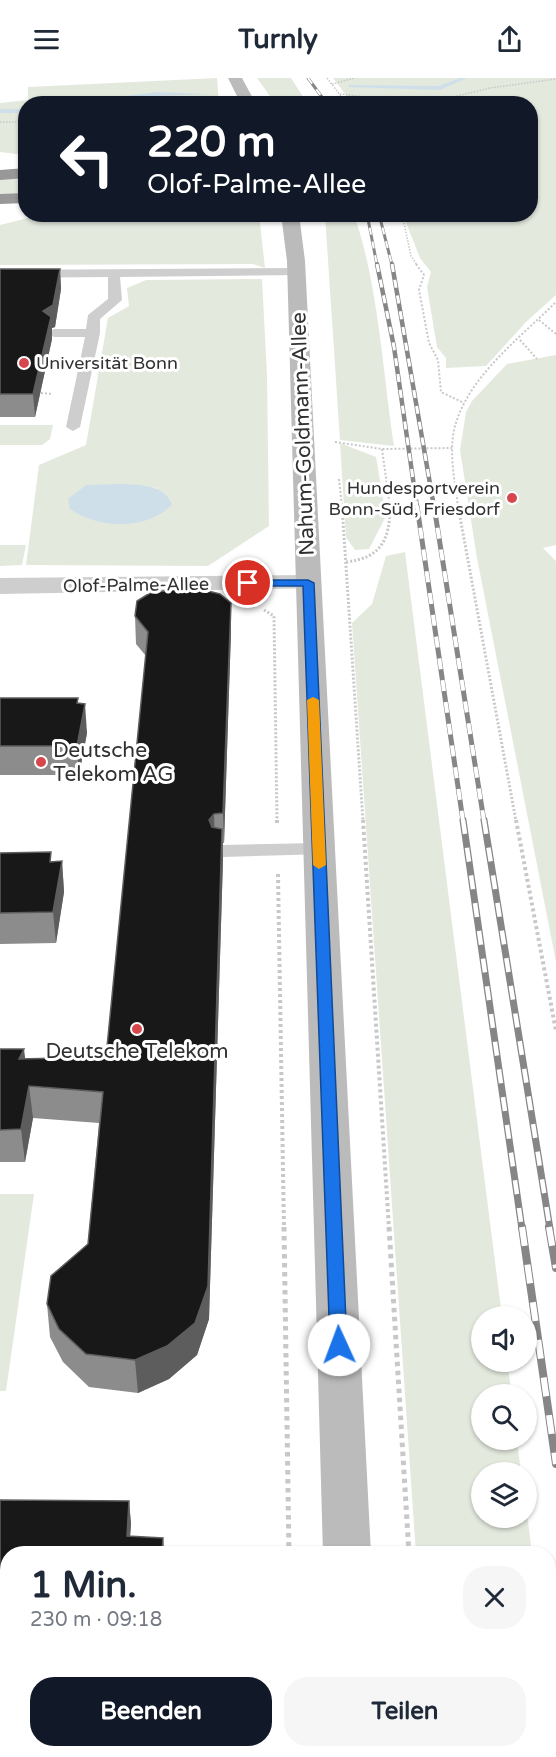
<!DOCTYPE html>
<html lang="de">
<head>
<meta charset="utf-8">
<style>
	:root { --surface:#fff; --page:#f6f6f7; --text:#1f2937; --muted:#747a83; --accent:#111827 }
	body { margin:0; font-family:"Varela Round",sans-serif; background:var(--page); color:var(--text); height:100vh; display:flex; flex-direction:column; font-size:22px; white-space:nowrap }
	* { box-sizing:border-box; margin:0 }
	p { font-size:20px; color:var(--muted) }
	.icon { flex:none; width:33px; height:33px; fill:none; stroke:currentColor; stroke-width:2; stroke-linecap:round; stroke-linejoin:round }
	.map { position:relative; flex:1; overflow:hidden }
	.sheet { position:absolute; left:0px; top:1468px; width:556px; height:212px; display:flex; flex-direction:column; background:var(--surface); border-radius:24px 24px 0 0; box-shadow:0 2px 4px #0004 }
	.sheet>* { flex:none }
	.banner { position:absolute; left:18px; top:18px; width:520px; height:126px; border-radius:24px; box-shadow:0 2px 4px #0004; background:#111827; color:#fff; overflow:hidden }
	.buttons { position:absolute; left:471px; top:1228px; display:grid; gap:12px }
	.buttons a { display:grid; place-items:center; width:66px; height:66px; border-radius:50%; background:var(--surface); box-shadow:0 2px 4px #0004; font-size:30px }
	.pin { position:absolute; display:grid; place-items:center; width:51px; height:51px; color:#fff; margin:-26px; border:3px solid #fff; border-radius:50%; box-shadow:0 2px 6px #0007 }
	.me { position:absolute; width:66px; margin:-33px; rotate:358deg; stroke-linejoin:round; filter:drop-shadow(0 0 4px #0008) }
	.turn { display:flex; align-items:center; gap:21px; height:126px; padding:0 30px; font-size:27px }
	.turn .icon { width:78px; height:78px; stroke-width:2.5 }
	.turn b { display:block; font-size:42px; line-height:51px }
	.round { display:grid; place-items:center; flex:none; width:63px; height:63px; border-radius:24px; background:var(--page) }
	.summary { display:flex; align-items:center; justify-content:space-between; height:102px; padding:0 30px }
	h1 { font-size:36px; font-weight:800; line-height:45px }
	.button { display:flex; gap:12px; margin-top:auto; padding:12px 30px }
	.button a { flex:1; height:69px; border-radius:24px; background:var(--accent); color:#fff; font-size:24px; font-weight:800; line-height:69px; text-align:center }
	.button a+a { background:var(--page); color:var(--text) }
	header { display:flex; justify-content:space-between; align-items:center; height:78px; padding:0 30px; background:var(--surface); font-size:27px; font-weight:800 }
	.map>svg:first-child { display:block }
	.green { fill:#e4e9de; fill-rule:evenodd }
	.water { fill:#cfdfea }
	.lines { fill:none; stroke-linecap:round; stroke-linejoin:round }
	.stream { fill:#cfdfea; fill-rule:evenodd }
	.path-far4 { stroke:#c8c8c8; stroke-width:1.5; stroke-dasharray:1.5 1.5; stroke-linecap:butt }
	.path-far3 { stroke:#c8c8c8; stroke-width:2; stroke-dasharray:2 2; stroke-linecap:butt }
	.path-far2 { stroke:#c8c8c8; stroke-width:3; stroke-dasharray:2 2; stroke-linecap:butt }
	.path-far1 { stroke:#c8c8c8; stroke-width:4; stroke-dasharray:3 3; stroke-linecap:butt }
	.path { stroke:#c8c8c8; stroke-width:5; stroke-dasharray:4.5 4.5; stroke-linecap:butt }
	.lane { fill:#cecece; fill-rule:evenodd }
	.street { fill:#cecece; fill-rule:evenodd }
	.secondary { fill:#bbb; fill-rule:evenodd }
	.highway { fill:#989898; fill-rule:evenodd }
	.rail-far4-casing { stroke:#868686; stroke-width:3 }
	.rail-far3-casing { stroke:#868686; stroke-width:4.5 }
	.rail-far2-casing { stroke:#868686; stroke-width:5 }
	.rail-far1-casing { stroke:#868686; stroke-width:7 }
	.rail-casing { stroke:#868686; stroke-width:8 }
	.rail-far4 { stroke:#fff; stroke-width:2; stroke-dasharray:7; stroke-linecap:butt }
	.rail-far3 { stroke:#fff; stroke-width:3; stroke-dasharray:8; stroke-linecap:butt }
	.rail-far2 { stroke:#fff; stroke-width:4; stroke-dasharray:11; stroke-linecap:butt }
	.rail-far1 { stroke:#fff; stroke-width:4.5; stroke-dasharray:14; stroke-linecap:butt }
	.rail { stroke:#fff; stroke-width:6; stroke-dasharray:19; stroke-linecap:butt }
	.wall { fill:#8c8c8c }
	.shaded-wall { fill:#5d5d5d }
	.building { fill:#181818; stroke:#5d5d5d; stroke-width:1.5 }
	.route { fill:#1a73e8; stroke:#114b97; stroke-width:1.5 }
	.slow { fill:#f59e0b }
	.poi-dot { fill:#d5474c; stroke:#fff; stroke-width:2 }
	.labels { text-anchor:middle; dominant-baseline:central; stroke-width:6; stroke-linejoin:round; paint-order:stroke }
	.far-poi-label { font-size:18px; fill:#313131; stroke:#fff; text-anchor:start }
	.far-street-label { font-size:18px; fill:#313131; stroke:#fff }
	.street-label { font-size:21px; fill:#313131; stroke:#fff }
	.poi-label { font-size:21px; fill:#313131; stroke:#fff; text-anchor:start }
</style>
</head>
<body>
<header><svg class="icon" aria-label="menu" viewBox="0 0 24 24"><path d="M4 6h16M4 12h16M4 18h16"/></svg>Turnly<svg class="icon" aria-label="share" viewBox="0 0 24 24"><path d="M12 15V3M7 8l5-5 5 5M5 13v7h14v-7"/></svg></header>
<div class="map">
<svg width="556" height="1679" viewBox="0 0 556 1679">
	<rect width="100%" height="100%" fill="#fff"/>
	<g class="green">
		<polygon points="217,0 219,25 26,26 25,77 0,74 0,25 28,22 28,9"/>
		<polygon points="257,0 291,0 307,25 275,25"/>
		<polygon points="333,0 556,0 556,217 527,243 486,288 446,290 446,280 437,269 427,209 431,194 420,180 403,137 531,136 531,26 352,25"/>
		<polygon points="25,97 25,117 0,118 0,99"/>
		<polygon points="44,136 259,137 265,190 253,186 0,187 0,147"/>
		<path d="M325,137H354C378,204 383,296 394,368L340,362Z"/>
		<path d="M262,201L267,297L269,448L208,488L26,487L39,387L86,367L108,240L129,228L127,210L146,202ZM106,407L159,410L68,421Z"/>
		<polygon points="556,277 556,467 543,470 556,483 556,884 477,480 460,372 466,334 472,323 507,286"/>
		<polygon points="0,347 53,347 50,361 42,367 0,367"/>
		<polygon points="340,365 376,379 386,438 369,471 355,472 346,459"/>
		<polygon points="0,467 26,467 22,487 0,488"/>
		<polygon points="405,474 502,1239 482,1239 482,1284 507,1284 512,1317 482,1317 482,1362 517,1362 521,1395 482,1395 482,1440 526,1440 527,1435 532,1476 416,1476 352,545 372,526 386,478"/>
		<polygon points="0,1116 34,1116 6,1313 0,1313"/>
		<polygon points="549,1613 556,1679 430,1679 429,1673 549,1672"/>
	</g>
	<path class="water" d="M86,407C110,407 165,399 172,427C145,453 99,451 70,431L68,421Z"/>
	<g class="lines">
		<g class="stream">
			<polygon points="460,0 467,0 440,12 347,9 350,7 439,8"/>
			<polygon points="157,14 210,16 157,18 84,26 62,26"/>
			<rect x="0" y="31" width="26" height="4"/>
		</g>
		<g class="path-far4">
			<polyline points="327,0 347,26"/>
			<polyline points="332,6 355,0"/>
			<polyline points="340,16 383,21 441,22 490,10 556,1"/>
			<polyline points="0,44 26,44"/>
			<polyline points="402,136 411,178 417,187"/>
		</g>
		<g class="path-far3">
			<polyline points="416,186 424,197 419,212 429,265 438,282 441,314 464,325"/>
			<polyline points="539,242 556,256"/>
			<polyline points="520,262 537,281"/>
			<polyline points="41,315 53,316"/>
			<polyline points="335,364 382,371 452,370"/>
			<polyline points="382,371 390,429"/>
			<polyline points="339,401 342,429"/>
			<path d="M458,429C455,404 449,377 454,352C466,300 520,260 556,224"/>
		</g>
		<g class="path-far2">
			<polyline points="342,428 363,743"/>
			<polyline points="458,428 516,743"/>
			<path d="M346,484C381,480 390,462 390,428"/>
			<polyline points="264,532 274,538 277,743"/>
		</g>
		<g class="path-far1">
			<polyline points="277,742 277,747"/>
			<polyline points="363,742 389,1151"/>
			<polyline points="516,742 556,953"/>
			<polyline points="278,796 284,1151"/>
		</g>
		<g class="path">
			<polyline points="284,1149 289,1476"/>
			<polyline points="389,1149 409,1476"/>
			<polyline points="292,1672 292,1679"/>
			<polyline points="421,1672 422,1679"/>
		</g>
		<g class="lane">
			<polygon points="296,190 300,191 300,197 120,199 122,222 100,241 100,255 80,349 73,353 66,349 85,259 54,259 47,255 54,251 86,251 88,237 108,221 108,199 0,200 0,192"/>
			<polygon points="319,765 327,766 330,771 327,776 223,779 215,778 212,773 215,768 223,767"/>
		</g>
		<polygon class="street" points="308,497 317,500 321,505 317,510 0,516 0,500"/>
		<g class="secondary">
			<polygon points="228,0 242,0 256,26 241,26"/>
			<polygon points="281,136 299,136 305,183 371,1476 323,1476 287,183"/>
			<polygon points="328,1672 380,1672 381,1679 329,1679"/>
		</g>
		<g class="highway">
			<polygon points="26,90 26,100 0,102 0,92"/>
			<polygon points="26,115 26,125 0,126 0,116"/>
		</g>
		<defs>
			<g id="rail-far4">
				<polyline points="308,0 327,26"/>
				<polyline points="367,136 377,187"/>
				<polyline points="379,136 392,187"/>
			</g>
			<g id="rail-far3">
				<polyline points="377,186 394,269 417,429"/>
				<polyline points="392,186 434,429"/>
			</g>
			<g id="rail-far2">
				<polyline points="417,428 463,743"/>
				<polyline points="434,428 484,743"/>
			</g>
			<g id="rail-far1">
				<polyline points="463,742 522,1151"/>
				<polyline points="484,742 550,1151"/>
			</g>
			<g id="rail">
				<polyline points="522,1149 556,1386"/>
				<polyline points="549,1149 556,1190"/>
			</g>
		</defs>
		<use href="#rail-far4" class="rail-far4-casing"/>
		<use href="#rail-far3" class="rail-far3-casing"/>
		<use href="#rail-far2" class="rail-far2-casing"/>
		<use href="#rail-far1" class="rail-far1-casing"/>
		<use href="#rail" class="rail-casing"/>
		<use href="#rail-far4" class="rail-far4"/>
		<use href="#rail-far3" class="rail-far3"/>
		<use href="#rail-far2" class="rail-far2"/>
		<use href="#rail-far1" class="rail-far1"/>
		<use href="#rail" class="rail"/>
	</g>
	<g class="wall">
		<polygon points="0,191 60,191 61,211 55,249 52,250 52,261 35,339 0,339"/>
		<polygon points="231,525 231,553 224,765 223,765 223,781 209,1241 197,1277 169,1301 138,1315 89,1309 63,1284 50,1259 47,1226 88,1166 99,1045 33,1040 25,1084 0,1084 0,971 25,981 106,979 146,578 136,566 135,538"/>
		<polygon points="0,620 79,626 87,655 79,697 0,697"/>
		<polygon points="0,775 51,784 62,783 64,814 56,865 0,866"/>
		<polygon points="0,1422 129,1423 131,1446 130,1458 163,1460 164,1476 8,1476 8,1594 0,1594"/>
	</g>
	<g class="shaded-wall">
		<polygon points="60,191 61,211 55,249 52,250 52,261 35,339 33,316 43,233"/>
		<polygon points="231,525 231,553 224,765 223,735"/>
		<polygon points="85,626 87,655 79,697 77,668"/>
		<polygon points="214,736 215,766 209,742"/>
		<polygon points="222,751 223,781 209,1241 197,1277 169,1301 138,1315 135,1282"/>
		<polygon points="62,783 64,814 56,865 53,834"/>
		<polygon points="24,971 28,1003 19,981"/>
		<polygon points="29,1008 33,1040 25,1084 21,1051"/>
		<polygon points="129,1423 131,1446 129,1476 127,1458"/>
		<polygon points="163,1460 164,1476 162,1476"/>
		<polygon points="148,1672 151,1672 151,1679 147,1679"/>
	</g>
	<g class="building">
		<polygon points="0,191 60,191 53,227 43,233 51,239 33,316 0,316"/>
		<polygon points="192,509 220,516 231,525 223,735 214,736 209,742 212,749 222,751 208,1208 195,1245 167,1268 135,1282 86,1276 59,1251 47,1226 51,1198 88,1166 103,1014 29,1008 21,1051 0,1052 0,971 24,971 19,981 106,979 148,554 135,538 137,523 150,515"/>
		<polygon points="0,620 78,620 77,625 85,626 77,668 0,668"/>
		<polygon points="51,774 50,784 62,783 53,834 0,835 0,775"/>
		<polygon points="0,1422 129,1423 127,1458 163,1460 162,1476 8,1476 8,1572 0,1572"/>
		<polygon points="32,1672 148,1672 147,1679 32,1679"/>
	</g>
	<polygon class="route" points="244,502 308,502 314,505 347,1267 345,1272 332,1272 330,1267 303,508 248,508 244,507"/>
	<polygon class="slow" points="313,619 319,622 326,787 319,791 313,787 307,622"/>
	<g class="poi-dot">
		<circle cx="24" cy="285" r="6"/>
		<circle cx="512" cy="420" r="6"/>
		<circle cx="41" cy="684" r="6"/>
		<circle cx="137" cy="951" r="6"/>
	</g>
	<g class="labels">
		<g class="far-poi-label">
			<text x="36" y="285">Universität Bonn</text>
			<text x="500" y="410" text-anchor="end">Hundesportverein<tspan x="500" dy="21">Bonn-Süd, Friesdorf</tspan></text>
		</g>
		<g class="far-street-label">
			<text transform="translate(136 507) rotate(-1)">Olof-Palme-Allee</text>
		</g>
		<g class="street-label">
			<text transform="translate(303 356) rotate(-92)">Nahum-Goldmann-Allee</text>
		</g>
		<g class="poi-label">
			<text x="53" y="672">Deutsche<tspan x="53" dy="24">Telekom AG</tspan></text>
			<text x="137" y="973" text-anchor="middle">Deutsche Telekom</text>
		</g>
	</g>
</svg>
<div class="buttons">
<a><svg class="icon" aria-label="sound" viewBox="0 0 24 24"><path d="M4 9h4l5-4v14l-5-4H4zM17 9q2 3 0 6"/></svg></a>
<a><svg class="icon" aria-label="search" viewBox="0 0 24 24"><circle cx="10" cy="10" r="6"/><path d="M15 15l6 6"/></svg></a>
<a><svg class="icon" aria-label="layers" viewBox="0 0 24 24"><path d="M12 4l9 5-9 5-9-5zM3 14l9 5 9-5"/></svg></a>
</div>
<div class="pin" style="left:248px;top:505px;background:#d93025"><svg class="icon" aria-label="arrive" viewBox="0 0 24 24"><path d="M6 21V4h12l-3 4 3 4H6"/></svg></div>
<svg class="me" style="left:339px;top:1267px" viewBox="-20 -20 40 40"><circle r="19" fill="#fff"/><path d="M0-13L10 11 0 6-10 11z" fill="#1a73e8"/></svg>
<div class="banner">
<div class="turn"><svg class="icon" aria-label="left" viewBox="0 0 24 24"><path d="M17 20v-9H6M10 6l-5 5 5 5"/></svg><div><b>220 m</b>Olof-Palme-Allee</div></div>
</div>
<section class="sheet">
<div class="summary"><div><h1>1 Min.</h1><p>230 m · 09:18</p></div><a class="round"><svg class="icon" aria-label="close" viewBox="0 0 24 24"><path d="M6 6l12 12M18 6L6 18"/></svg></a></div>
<div class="button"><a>Beenden</a><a>Teilen</a></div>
</section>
</div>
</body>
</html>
